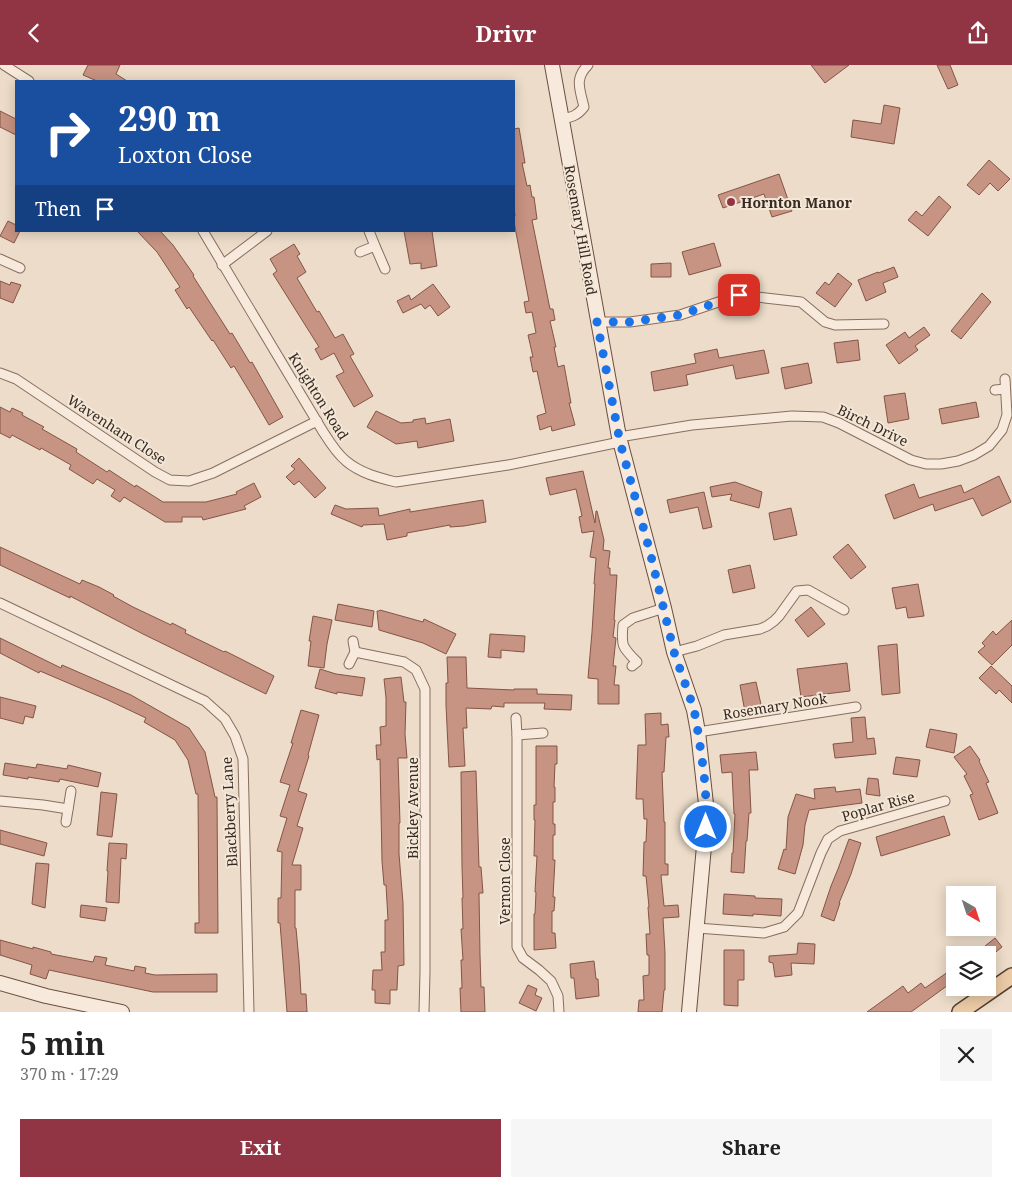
<!DOCTYPE html>
<html lang="en">
<head>
<meta charset="utf-8">
<style>
	:root { --surface:#fff; --page:#f6f6f6; --text:#222; --muted:#767676; --accent:#913444 }
	body { margin:0; font-family:"Noto Serif",serif; background:var(--page); color:var(--text); height:100vh; display:flex; flex-direction:column; font-size:19px; white-space:nowrap }
	* { box-sizing:border-box; margin:0 }
	p { font-size:16px; color:var(--muted) }
	.icon { flex:none; width:28px; height:28px; fill:none; stroke:currentColor; stroke-width:2; stroke-linecap:round; stroke-linejoin:round }
	.map { position:relative; height:947px; overflow:hidden }
	.side { display:flex; flex-direction:column; background:var(--surface); flex:1 }
	.side>* { flex:none }
	.top-card { position:absolute; left:15px; top:15px; width:500px; height:152px; border-radius:0px; box-shadow:0 2px 12px #0003; background:#1a4fa0; color:#fff; overflow:hidden }
	.needle { width:32px; rotate:141deg }
	.buttons { position:absolute; left:946px; top:821px; display:grid; gap:10px }
	.buttons a { display:grid; place-items:center; width:50px; height:50px; border-radius:0px; background:var(--surface); box-shadow:0 2px 12px #0003; font-size:25px }
	.pin { position:absolute; display:grid; place-items:center; width:42px; height:42px; color:#fff; margin:-21px; border-radius:10px; box-shadow:0 2px 8px #0006 }
	.me { position:absolute; width:55px; margin:-28px; rotate:0deg; stroke-linejoin:round; filter:drop-shadow(0 0 4px #0008) }
	.turn { display:flex; align-items:center; gap:18px; height:105px; padding:0 20px; font-size:22px }
	.turn .icon { width:65px; height:65px; stroke-width:2.5 }
	.turn b { display:block; font-size:35px; line-height:42px }
	.then { display:flex; align-items:center; height:48px; padding:0 20px; background:#0003; gap:10px; font-size:19px }
	.round { display:grid; place-items:center; flex:none; width:52px; height:52px; border-radius:0px; background:var(--page) }
	.summary { display:flex; align-items:center; justify-content:space-between; height:85px; padding:0 20px }
	h1 { font-size:30px; font-weight:700; line-height:38px }
	.action { display:flex; gap:10px; margin-top:auto; padding:10px 20px }
	.action a { flex:1; height:58px; border-radius:0px; background:var(--accent); color:#fff; font-size:20px; font-weight:700; line-height:58px; text-align:center }
	.action a+a { background:var(--page); color:var(--text) }
	header { display:flex; justify-content:space-between; align-items:center; height:65px; padding:0 20px; background:var(--accent); color:#fff; font-size:22px; font-weight:700 }
	.map>svg:first-child { display:block }
	.building { fill:#c79382; stroke:#845547 }
	.lines { fill:none; stroke-linecap:round; stroke-linejoin:round }
	.street-casing { stroke:#876e5f; stroke-width:11 }
	.secondary-casing { stroke:#694f42; stroke-width:16 }
	.primary-casing { stroke:#553d33; stroke-width:18 }
	.street { stroke:#f7eadc; stroke-width:9 }
	.secondary { stroke:#f7eadc; stroke-width:14 }
	.primary { stroke:#ebcaa5; stroke-width:15 }
	.route { stroke:#1a73e8; stroke-width:9; stroke-dasharray:0 16.2 }
	.poi-dot { fill:#913444; stroke:#f3e7d8; stroke-width:2 }
	.labels { text-anchor:middle; dominant-baseline:central; stroke-width:4; stroke-linejoin:round; paint-order:stroke }
	.poi-label { font-size:14px; font-weight:bold; fill:#382921; stroke:#f3e7d8; text-anchor:start }
	.street-label { font-size:14px; fill:#382921; stroke:#f3e7d8 }
</style>
</head>
<body>
<header><svg class="icon" aria-label="back" viewBox="0 0 24 24"><path d="M15 5l-7 7 7 7"/></svg>Drivr<svg class="icon" aria-label="share" viewBox="0 0 24 24"><path d="M12 15V3M7 8l5-5 5 5M5 13v7h14v-7"/></svg></header>
<div class="map">
<svg width="1012" height="947" viewBox="0 0 1012 947">
	<rect width="100%" height="100%" fill="#ecdcc9"/>
	<g class="building">
		<polygon points="88,0 120,0 116,9 127,16 97,16 83,10"/>
		<polygon points="811,0 849,0 825,18"/>
		<polygon points="937,0 950,0 958,20 948,24"/>
		<polygon points="884,40 900,43 894,79 851,72 853,55 881,59"/>
		<polygon points="0,46 16,54 16,70 0,62"/>
		<polygon points="519,63 525,98 522,98 527,121 530,120 532,132 534,132 537,154 532,155 550,244 553,244 555,255 550,256 556,282 554,282 558,302 564,300 571,338 569,338 575,360 552,366 551,361 540,365 537,351 546,348 537,306 533,307 530,292 533,292 528,270 536,268 532,247 526,248 524,237 529,236 514,157 514,151 515,151 514,141 514,64"/>
		<polygon points="989,95 1010,114 998,126 990,118 979,130 967,120"/>
		<polygon points="779,109 792,146 772,152 764,129 723,143 718,130"/>
		<polygon points="939,131 951,142 928,171 908,155 916,146 922,151"/>
		<polygon points="8,156 16,160 16,166 20,166 14,178 0,171"/>
		<polygon points="137,166 160,166 173,180 194,210 193,211 230,269 232,268 250,298 252,297 283,352 269,360 254,334 234,301 231,303 213,275 212,276 189,242 187,244 175,225 180,222 157,187"/>
		<polygon points="404,166 432,166 437,201 421,204 421,198 410,199"/>
		<polygon points="714,178 721,201 689,210 682,187"/>
		<polygon points="294,179 300,189 297,191 306,207 297,213 317,247 319,246 335,273 343,269 354,289 350,291 373,331 354,342 336,311 344,307 334,288 321,295 315,284 319,282 273,209 277,206 270,194"/>
		<polygon points="671,198 671,212 651,212 651,199"/>
		<polygon points="894,202 898,212 883,218 886,227 866,236 858,215 878,207 878,208"/>
		<polygon points="838,208 852,219 835,242 816,228 825,217 829,220"/>
		<polygon points="0,216 10,220 11,217 21,220 13,238 0,233"/>
		<polygon points="433,219 450,242 438,251 430,240 425,244 421,239 403,248 397,236 409,230 411,235"/>
		<polygon points="982,228 991,237 961,274 951,266"/>
		<polygon points="924,262 930,270 915,281 918,285 899,299 886,280 905,267 909,273"/>
		<polygon points="858,275 860,295 837,298 834,278"/>
		<polygon points="717,284 719,293 764,285 769,308 736,314 733,300 686,310 688,320 654,326 651,307 696,298 694,289"/>
		<polygon points="808,298 812,318 785,324 781,303"/>
		<polygon points="905,328 909,354 888,358 884,331"/>
		<polygon points="976,337 979,352 942,359 939,344"/>
		<polygon points="0,342 10,347 12,343 23,348 22,350 44,362 42,364 77,384 76,387 107,407 109,405 135,422 136,420 163,437 206,437 237,429 236,427 254,418 261,432 244,441 246,444 203,455 202,452 182,452 182,457 165,457 124,432 120,437 111,431 115,425 97,414 93,419 69,404 71,400 41,383 40,385 12,370 10,373 0,368"/>
		<polygon points="376,346 401,358 413,357 413,355 425,353 426,359 450,354 454,376 418,383 417,376 396,379 367,362"/>
		<polygon points="299,393 326,423 315,433 299,416 294,420 286,412 295,404 291,401"/>
		<polygon points="583,406 595,458 596,446 597,446 604,475 603,485 610,486 608,503 610,503 610,510 617,510 614,555 615,555 613,572 616,573 613,601 616,601 614,620 619,620 619,639 598,639 598,614 588,613 592,567 595,519 594,519 596,493 590,492 594,466 582,468 579,452 582,451 576,424 550,430 546,413"/>
		<polygon points="999,411 1011,437 982,451 973,433 935,446 933,439 894,454 885,430 914,419 919,433 961,420 964,428"/>
		<polygon points="735,417 762,427 759,443 730,435 732,429 712,432 710,422"/>
		<polygon points="704,427 712,462 703,464 698,442 670,448 667,435"/>
		<polygon points="483,435 486,457 464,461 450,462 450,460 407,468 407,471 387,475 384,459 363,460 362,462 331,449 335,440 346,444 378,443 379,451 410,444 410,447"/>
		<polygon points="791,443 797,470 774,475 769,448"/>
		<polygon points="848,479 866,502 851,514 833,492"/>
		<polygon points="0,482 80,519 82,515 99,522 114,530 113,531 133,542 171,560 172,558 186,565 185,568 224,587 225,586 239,593 274,611 266,629 143,569 70,531 70,533 0,500"/>
		<polygon points="750,500 755,523 733,528 728,505"/>
		<polygon points="918,519 924,551 908,553 906,542 896,544 892,523"/>
		<polygon points="338,539 374,546 372,562 335,555"/>
		<polygon points="811,542 825,559 808,572 795,555"/>
		<polygon points="380,545 423,557 424,554 456,569 446,589 423,578 379,565 377,546 379,546"/>
		<polygon points="313,551 332,555 327,579 324,603 308,601 311,576 309,576"/>
		<polygon points="1012,555 1012,580 992,600 978,587 985,581 982,578 993,566 996,570"/>
		<polygon points="490,569 525,571 524,587 501,585 501,593 488,592"/>
		<polygon points="0,573 61,603 62,600 131,630 189,663 205,687 215,732 217,732 218,868 195,868 195,858 199,858 198,729 196,729 188,695 175,675 144,657 146,653 108,635 40,606 39,608 0,588"/>
		<polygon points="897,579 900,628 882,630 878,581"/>
		<polygon points="447,592 466,592 467,623 514,625 514,624 537,624 537,629 572,630 571,645 544,644 545,638 504,638 504,642 492,641 491,644 466,643 467,663 463,663 465,701 449,702 446,640 446,618 448,618"/>
		<polygon points="847,598 850,626 801,632 797,604"/>
		<polygon points="991,601 1012,621 1012,638 999,625 996,629 979,613"/>
		<polygon points="320,604 336,609 365,613 362,631 337,627 337,629 315,623"/>
		<polygon points="401,612 404,637 406,637 405,669 407,693 398,693 400,758 399,758 399,789 403,838 404,900 398,901 397,925 390,925 390,939 375,938 375,925 372,925 373,905 382,905 381,887 385,887 385,855 388,855 386,820 384,820 382,796 380,694 377,695 376,680 381,680 380,662 386,661 386,633 384,614"/>
		<polygon points="756,617 762,644 745,647 740,620"/>
		<polygon points="0,632 36,641 33,653 25,651 23,659 0,653"/>
		<polygon points="301,645 319,650 308,690 309,691 298,726 307,729 297,761 303,763 292,800 301,800 301,825 295,825 295,863 296,863 299,896 301,929 306,929 307,947 287,947 280,858 278,858 278,833 281,833 282,787 277,786 287,753 280,751 290,720 280,717 293,678 291,678"/>
		<polygon points="661,648 661,660 668,659 669,672 666,672 664,707 662,707 664,757 665,757 665,799 668,799 668,810 661,810 664,841 678,840 679,852 663,853 665,888 665,925 664,925 662,947 638,947 639,935 644,935 643,911 649,910 649,890 647,890 646,869 650,869 648,842 649,842 646,811 643,811 644,777 646,777 647,754 644,754 643,734 636,734 638,680 646,680 645,649"/>
		<polygon points="865,652 867,674 874,673 876,689 835,693 833,679 853,677 851,653"/>
		<polygon points="930,664 957,669 954,688 926,682"/>
		<polygon points="536,681 557,681 557,699 555,699 554,722 555,722 555,737 553,737 553,759 555,759 555,770 553,770 553,795 555,795 553,832 555,832 554,846 552,846 552,868 555,868 556,883 534,885 534,849 535,849 536,827 535,827 537,791 534,791 535,755 534,755 534,740 536,740"/>
		<polygon points="970,681 980,695 979,696 989,717 986,718 998,748 979,755 970,730 973,729 964,711 967,709 954,692"/>
		<polygon points="756,687 758,705 749,705 751,748 749,748 747,776 746,776 744,808 731,807 732,788 733,788 735,749 734,749 732,707 722,708 720,690"/>
		<polygon points="896,692 920,695 917,712 893,709"/>
		<polygon points="5,698 36,703 37,699 67,704 68,700 101,708 98,722 60,714 59,717 28,712 28,714 3,710"/>
		<polygon points="476,706 479,802 481,802 483,828 479,828 480,890 481,922 484,922 485,947 461,947 460,923 462,923 461,895 463,895 461,864 463,864 462,833 463,833 462,802 461,707"/>
		<polygon points="868,713 878,714 880,731 866,729"/>
		<polygon points="835,722 836,727 860,724 862,738 809,745 805,760 803,780 795,809 778,804 784,784 786,785 788,752 796,729 815,734 814,724"/>
		<polygon points="101,727 117,729 112,772 97,770"/>
		<polygon points="944,751 950,770 881,791 876,772"/>
		<polygon points="0,765 47,778 44,791 0,779"/>
		<polygon points="849,774 861,778 851,809 839,838 840,838 834,856 821,851 831,821 838,804"/>
		<polygon points="109,778 127,779 126,794 121,793 119,838 106,837 108,806 107,806"/>
		<polygon points="36,798 49,799 45,843 32,839"/>
		<polygon points="724,829 755,831 755,833 782,834 781,851 753,849 753,851 723,849"/>
		<polygon points="81,840 107,843 105,856 80,852"/>
		<polygon points="995,873 1002,882 992,890 989,893 988,890 974,890"/>
		<polygon points="0,875 33,884 33,882 51,887 51,889 93,897 95,891 107,893 105,900 134,906 135,901 146,903 145,908 155,910 217,909 217,927 153,927 49,905 46,914 30,909 32,900 0,890"/>
		<polygon points="798,878 815,879 814,899 791,898 792,910 775,912 773,898 769,897 769,891 797,889"/>
		<polygon points="724,885 744,885 744,915 738,915 738,941 724,940"/>
		<polygon points="594,896 596,914 598,914 599,931 576,934 574,913 571,913 570,899"/>
		<polygon points="955,902 955,915 911,947 867,947 903,921 908,928 921,918 925,923"/>
		<polygon points="528,920 537,924 535,930 542,933 536,946 519,938"/>
	</g>
	<g class="lines">
		<defs>
			<g id="street">
				<polyline points="4,0 29,16"/>
				<path d="M561,54C572,52 577,51 584,42C580,24 574,14 588,0"/>
				<path d="M203,166L322,365C329,376 336,388 346,396C360,408 379,413 396,417L508,400L620,377"/>
				<polyline points="369,166 375,181"/>
				<polyline points="360,187 375,181 385,204"/>
				<polyline points="0,194 20,203"/>
				<polyline points="222,200 267,166"/>
				<polyline points="597,257 630,257 680,250 739,230 801,237 825,257 835,260 884,259"/>
				<polyline points="0,308 16,314 155,407 170,415 189,416 213,408 317,356"/>
				<polyline points="995,325 1005,324"/>
				<polyline points="619,372 692,360 792,351 823,352 839,358 911,395 926,399 941,399 958,396 974,390 989,381 1002,365 1007,350 1005,314"/>
				<polyline points="0,538 205,636 225,654 235,671 243,694 249,947"/>
				<polyline points="355,587 404,597 416,605 425,624 425,907 424,947"/>
				<polyline points="674,587 697,581 724,570 760,564 767,561 774,556 779,551 797,526 808,525 844,545"/>
				<polyline points="349,599 355,587 353,576"/>
				<path d="M632,601L637,597C622,582 621,581 623,560L633,553L664,543"/>
				<polyline points="516,653 517,670 543,668"/>
				<polyline points="698,667 856,642"/>
				<polyline points="517,670 517,882 523,893 539,905 551,916 558,931 559,947"/>
				<polyline points="0,736 43,740 68,744"/>
				<polyline points="66,757 71,726"/>
				<polyline points="697,863 764,868 784,862 798,848 821,788 828,774 840,766 945,736"/>
			</g>
			<g id="secondary">
				<polyline points="552,0 619,372 664,543 674,587 694,645 698,667 707,748 689,947"/>
				<polyline points="0,918 46,931 122,947"/>
			</g>
			<polyline id="primary" points="960,947 1012,911"/>
		</defs>
		<use href="#street" class="street-casing"/>
		<use href="#secondary" class="secondary-casing"/>
		<use href="#primary" class="primary-casing"/>
		<use href="#street" class="street"/>
		<use href="#secondary" class="secondary"/>
		<use href="#primary" class="primary"/>
	</g>
	<g class="lines">
		<polyline class="route" points="706,762 707,748 704,708 698,667 694,644 674,587 650,487 620,377 597,257 630,257 680,250 739,230"/>
	</g>
	<circle class="poi-dot" cx="731" cy="137" r="5"/>
	<g class="labels">
		<g class="poi-label">
			<text x="741" y="137">Hornton Manor</text>
		</g>
		<g class="street-label">
			<text transform="translate(581 165) rotate(80)">Rosemary Hill Road</text>
			<text transform="translate(319 331) rotate(58)">Knighton Road</text>
			<text transform="translate(873 360) rotate(26)">Birch Drive</text>
			<text transform="translate(117 364) rotate(33)">Wavenham Close</text>
			<text transform="translate(775 641) rotate(-9)">Rosemary Nook</text>
			<text transform="translate(878 741) rotate(-16)">Poplar Rise</text>
			<text transform="translate(412 743) rotate(-90)">Bickley Avenue</text>
			<text transform="translate(229 747) rotate(-93)">Blackberry Lane</text>
			<text transform="translate(504 816) rotate(-90)">Vernon Close</text>
		</g>
	</g>
</svg>
<div class="buttons">
<a><svg class="needle" viewBox="-14 -14 28 28"><path d="M0-13l5 13h-10z" fill="#e53935"/><path d="M0 13l5-13h-10z" fill="#767676"/></svg></a>
<a><svg class="icon" aria-label="layers" viewBox="0 0 24 24"><path d="M12 4l9 5-9 5-9-5zM3 14l9 5 9-5"/></svg></a>
</div>
<div class="pin" style="left:739px;top:230px;background:#d93025"><svg class="icon" aria-label="arrive" viewBox="0 0 24 24"><path d="M6 21V4h12l-3 4 3 4H6"/></svg></div>
<svg class="me" style="left:706px;top:762px" viewBox="-20 -20 40 40"><circle r="17" fill="#1a73e8" stroke="#fff" stroke-width="3"/><path d="M0-11L8 9 0 5-8 9z" fill="#fff"/></svg>
<div class="top-card">
<div class="turn"><svg class="icon" aria-label="right" viewBox="0 0 24 24"><path d="M7 20v-9h11M14 6l5 5-5 5"/></svg><div><b>290 m</b>Loxton Close</div></div>
<div class="then">Then<svg class="icon" aria-label="arrive" viewBox="0 0 24 24"><path d="M6 21V4h12l-3 4 3 4H6"/></svg></div>
</div>
</div>
<section class="side">
<div class="summary"><div><h1>5 min</h1><p>370 m · 17:29</p></div><a class="round"><svg class="icon" aria-label="close" viewBox="0 0 24 24"><path d="M6 6l12 12M18 6L6 18"/></svg></a></div>
<div class="action"><a>Exit</a><a>Share</a></div>
</section>
</body>
</html>
